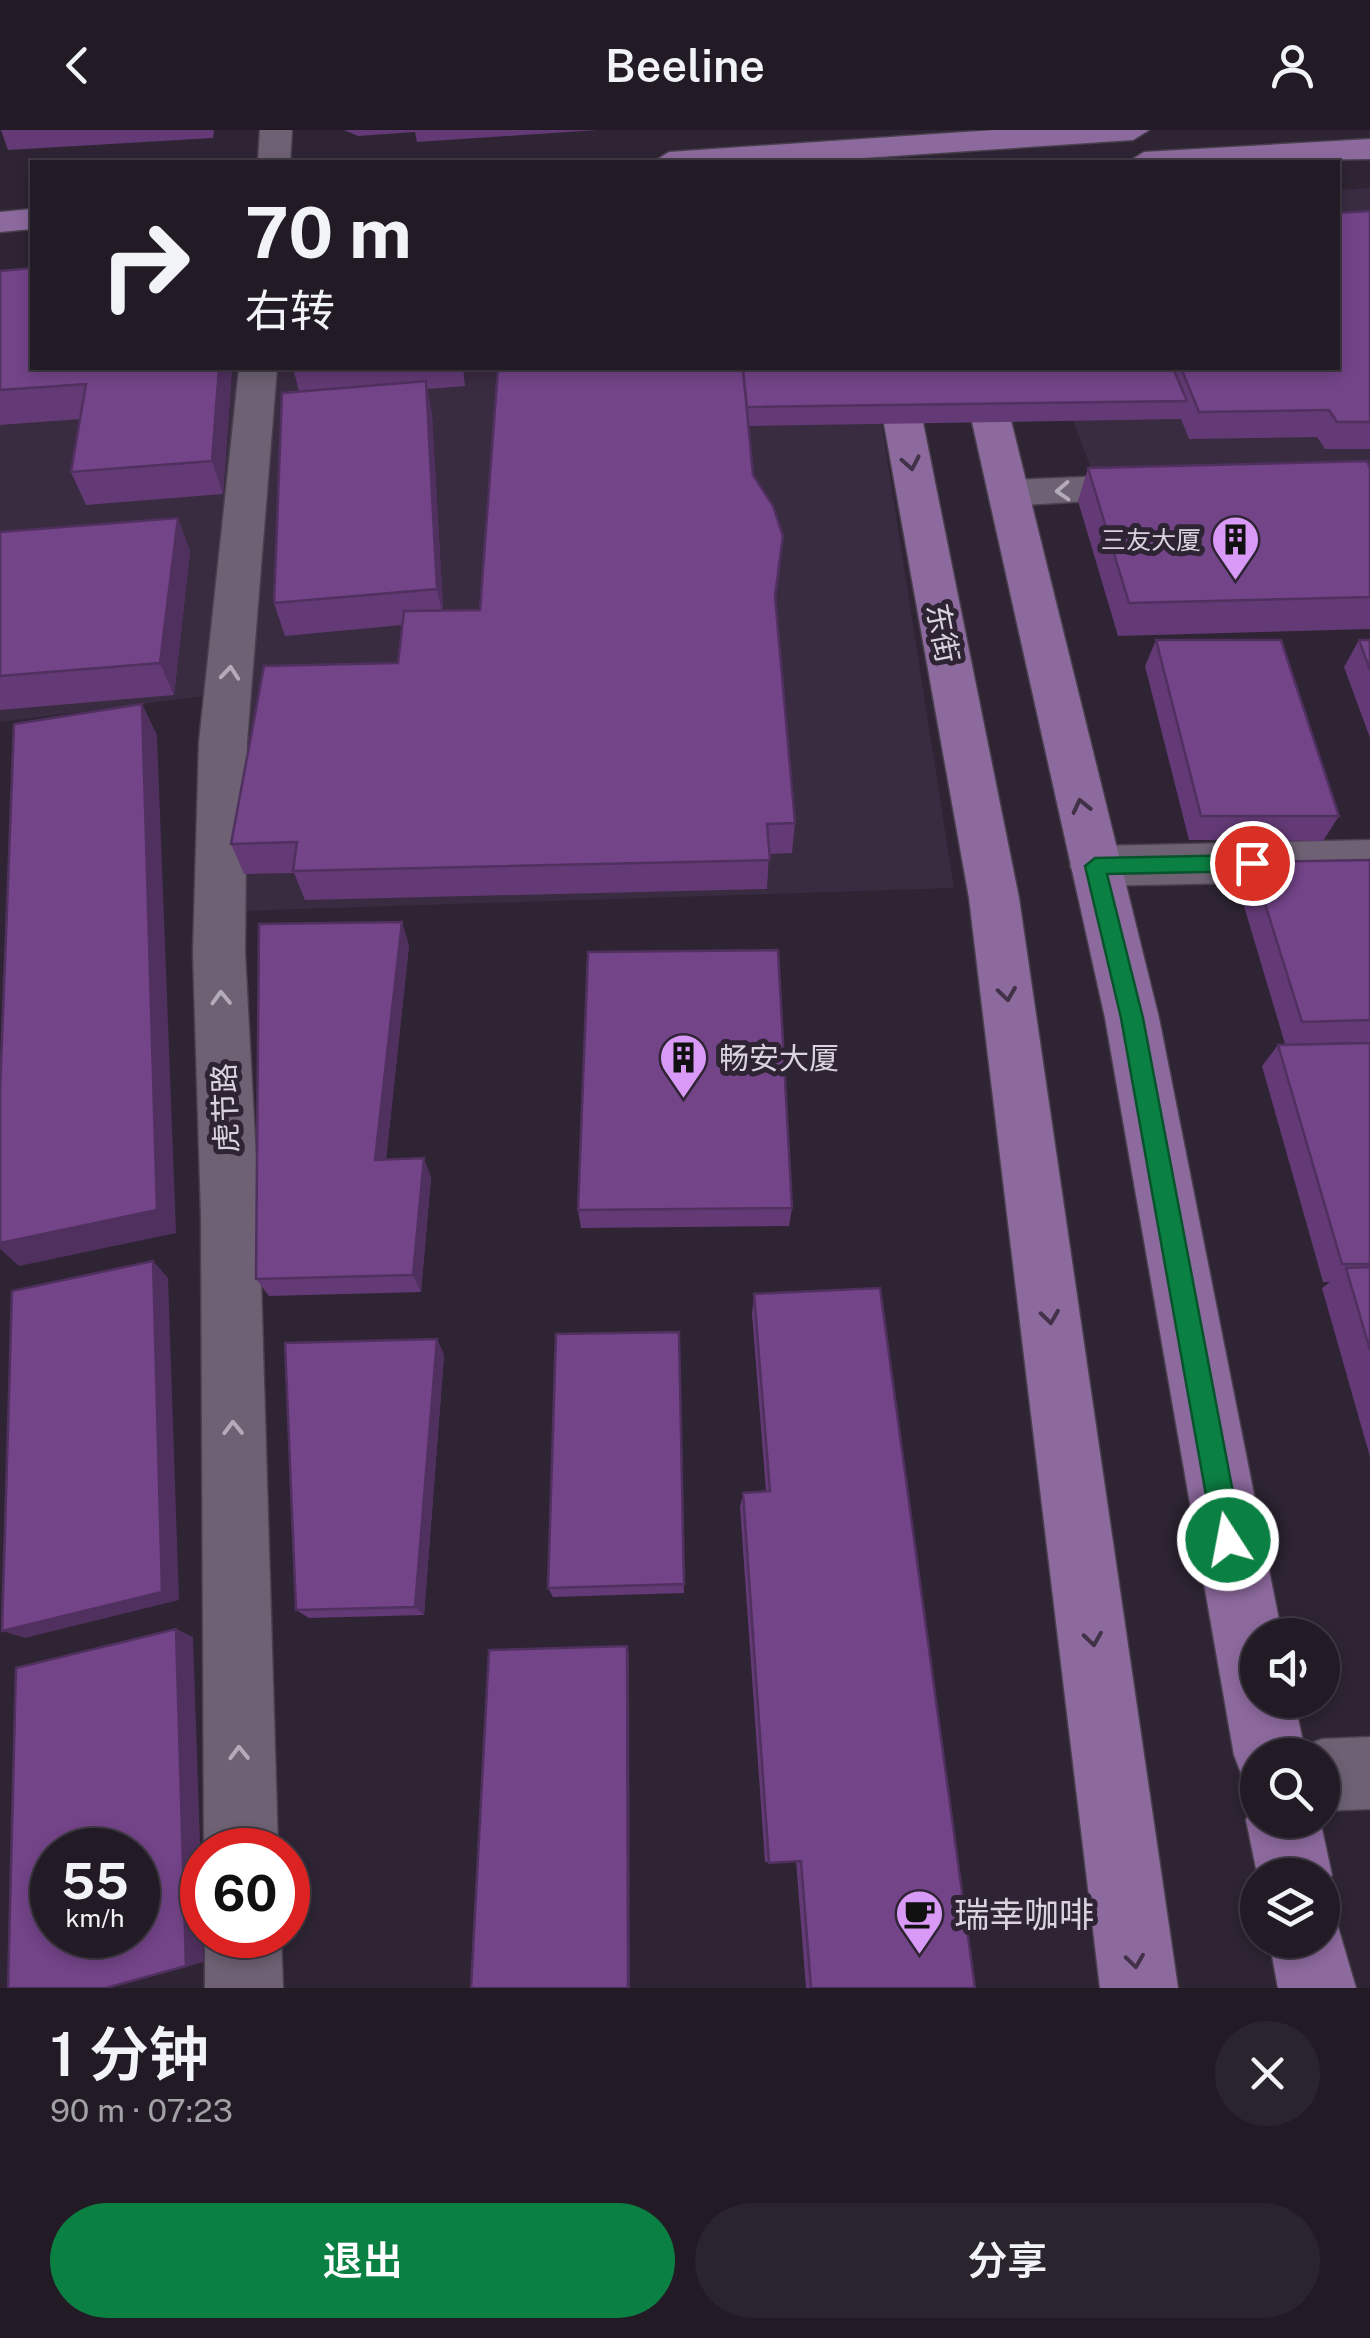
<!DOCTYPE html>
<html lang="zh">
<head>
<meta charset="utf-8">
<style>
	:root { --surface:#221b26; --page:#2a242e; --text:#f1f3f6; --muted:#a2a1a7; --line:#3f3943; --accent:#0b8043 }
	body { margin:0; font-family:"Public Sans","Noto Sans SC",sans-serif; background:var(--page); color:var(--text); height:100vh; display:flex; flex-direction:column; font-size:38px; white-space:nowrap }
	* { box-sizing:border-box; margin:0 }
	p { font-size:32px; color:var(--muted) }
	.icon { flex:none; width:55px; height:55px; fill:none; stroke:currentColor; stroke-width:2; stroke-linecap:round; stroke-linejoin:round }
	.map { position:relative; height:1858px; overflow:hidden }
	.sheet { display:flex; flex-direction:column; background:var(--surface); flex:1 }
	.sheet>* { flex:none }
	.top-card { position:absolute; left:30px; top:30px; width:1310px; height:210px; border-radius:0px; box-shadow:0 5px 15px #0003,0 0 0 2px var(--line); background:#221b26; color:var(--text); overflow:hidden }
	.controls { position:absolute; left:1240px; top:1488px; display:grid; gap:20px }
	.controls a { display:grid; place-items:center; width:100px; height:100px; border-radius:50%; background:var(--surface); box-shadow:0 5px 15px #0003,0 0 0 2px var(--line); font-size:50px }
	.speed { position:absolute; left:30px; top:1698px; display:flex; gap:20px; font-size:50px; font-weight:700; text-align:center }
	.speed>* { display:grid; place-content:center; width:130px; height:130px; border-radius:50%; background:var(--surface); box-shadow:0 5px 15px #0003,0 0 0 2px var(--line); line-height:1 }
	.speed small { font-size:25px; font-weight:400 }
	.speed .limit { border:15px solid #d22; background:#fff; color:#111 }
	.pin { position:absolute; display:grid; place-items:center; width:85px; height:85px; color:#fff; margin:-42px; border:5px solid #fff; border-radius:50%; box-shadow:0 2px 10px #0007 }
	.me { position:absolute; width:110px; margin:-55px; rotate:349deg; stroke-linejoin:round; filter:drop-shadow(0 0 8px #0008) }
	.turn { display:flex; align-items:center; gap:35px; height:210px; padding:0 50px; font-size:45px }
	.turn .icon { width:130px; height:130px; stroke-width:2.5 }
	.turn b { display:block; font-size:70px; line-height:85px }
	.round { display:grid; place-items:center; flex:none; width:105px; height:105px; border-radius:52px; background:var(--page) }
	.overview { display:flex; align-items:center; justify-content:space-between; height:170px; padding:0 50px }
	h1 { font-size:60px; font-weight:600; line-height:75px }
	.primary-button { display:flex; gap:20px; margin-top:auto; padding:20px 50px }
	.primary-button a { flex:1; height:115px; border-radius:60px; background:var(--accent); color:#fff; font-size:40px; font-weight:600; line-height:115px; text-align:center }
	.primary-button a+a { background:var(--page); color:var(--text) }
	header { display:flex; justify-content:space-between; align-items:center; height:130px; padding:0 50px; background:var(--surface); font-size:45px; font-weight:600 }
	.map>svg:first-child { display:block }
	.built { fill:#392b40 }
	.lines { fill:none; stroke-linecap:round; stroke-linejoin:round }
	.minor-casing { stroke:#49404d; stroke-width:3 }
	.major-casing { stroke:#49404d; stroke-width:3 }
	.minor { fill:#6d6173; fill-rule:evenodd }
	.major { fill:#8d6a9e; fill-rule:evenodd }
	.wall { fill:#633a75 }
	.shaded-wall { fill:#50305f }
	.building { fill:#734488; stroke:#50305f; stroke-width:2.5; fill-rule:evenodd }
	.oneway { stroke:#413248 }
	.oneway2 { stroke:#b4abb8 }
	.route { fill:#0b8043; stroke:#07532c; stroke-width:2.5 }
	.labels { text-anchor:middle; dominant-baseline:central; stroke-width:10; stroke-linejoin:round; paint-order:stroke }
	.far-poi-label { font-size:25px; fill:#dad3dd; stroke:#2e2433; text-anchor:end }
	.street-label { font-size:30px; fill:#dad3dd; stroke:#2e2433 }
	.poi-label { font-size:30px; fill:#dad3dd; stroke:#2e2433; text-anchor:start }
	.near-poi-label { font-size:35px; fill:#dad3dd; stroke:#2e2433; text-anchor:start }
</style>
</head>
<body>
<header><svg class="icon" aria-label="back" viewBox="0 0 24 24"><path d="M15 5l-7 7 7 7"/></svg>Beeline<svg class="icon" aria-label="person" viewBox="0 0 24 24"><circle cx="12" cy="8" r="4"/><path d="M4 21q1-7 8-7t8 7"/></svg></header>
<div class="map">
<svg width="1370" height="1858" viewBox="0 0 1370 1858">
	<rect width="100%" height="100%" fill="#2e2433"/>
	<g class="built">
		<polygon points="1370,58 1370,383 1102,367 1053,238 1338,238 1338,60"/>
		<polygon points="0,162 32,238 873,238 954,758 241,781 230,746 253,560 0,592"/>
	</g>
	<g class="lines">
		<defs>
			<g id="minor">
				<polygon points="260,0 292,0 290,32 258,32"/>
				<polygon points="239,238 277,238 247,612 245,823 259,1084 278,1720 204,1720 201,1084 193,823 199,612"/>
				<polygon points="1157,344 1171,348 1177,357 1171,366 1008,376 994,372 988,363 994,354 1008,350"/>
				<polygon points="1370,710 1370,750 1095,756 1077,750 1070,736 1077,722 1095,716"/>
				<polygon points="1370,1607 1370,1679 1322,1681 1322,1625 1294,1625 1296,1619 1322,1609"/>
				<polygon points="205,1805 281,1805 283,1858 205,1858"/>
			</g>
			<g id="major">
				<polygon points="994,0 1149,0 1133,10 803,32 653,32 669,22"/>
				<polygon points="1370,9 1370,29 1128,32 1144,22"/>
				<polygon points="32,79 32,99 0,102 0,82"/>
				<polygon points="874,238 912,238 1019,768 1178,1858 1100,1858 969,768"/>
				<polygon points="960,238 998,238 1159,888 1282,1505 1258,1505 1258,1570 1294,1570 1306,1625 1258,1625 1258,1656 1244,1651 1234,1625 1105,888"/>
				<polygon points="1257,1664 1258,1690 1320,1690 1332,1745 1322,1767 1322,1745 1258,1748 1246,1690"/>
				<polygon points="1322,1778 1334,1783 1356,1858 1278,1858 1269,1810 1322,1810"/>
			</g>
		</defs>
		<use href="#minor" class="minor-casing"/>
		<use href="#major" class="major-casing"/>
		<use href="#minor" class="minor"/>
		<use href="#major" class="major"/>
	</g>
	<g class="wall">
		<polygon points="1,0 214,0 213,8 8,20"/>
		<polygon points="344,0 598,0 417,12 415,2 358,6"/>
		<polygon points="1370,81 1370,319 1325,319 1317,307 1189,309 1181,289 749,296 753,345 783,406 775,475 795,693 792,723 769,724 767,759 305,770 294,743 244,744 231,714 398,533 402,495 285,506 274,473 299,261 293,238 463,238 465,256 427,259 432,285 443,480 480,480 743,240 909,238 1338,238"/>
		<polygon points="0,141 232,238 223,364 86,375 71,342 80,289 0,295"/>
		<polygon points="1088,338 1370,338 1370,499 1118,506 1078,371"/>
		<polygon points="0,402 190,421 174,565 0,580"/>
		<polygon points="1156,510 1339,686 1323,711 1189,710 1145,536"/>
		<polygon points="1359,510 1370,510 1370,608 1344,537"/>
		<polygon points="1370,730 1370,912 1285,914 1238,756 1252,732"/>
		<polygon points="409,815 386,1029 431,1047 421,1162 269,1166 256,1149"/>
		<polygon points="1370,913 1370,1327 1322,1158 1330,1152 1323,1152 1262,936 1278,915"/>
		<polygon points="792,1078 789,1096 581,1098 578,1080"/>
		<polygon points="754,1164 975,1858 806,1858 796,1731 765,1732 740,1377 743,1363 766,1361 752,1184"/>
		<polygon points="679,1202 684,1463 553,1467 548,1458"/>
		<polygon points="437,1209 444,1225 424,1485 309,1488 296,1480"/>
	</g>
	<g class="shaded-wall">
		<polygon points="219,238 232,238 223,364 212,331"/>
		<polygon points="426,251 432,285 444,492 437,459"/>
		<polygon points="178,388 190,421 174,565 160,533"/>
		<polygon points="783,406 780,439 772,499 775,466"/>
		<polygon points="142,574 157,605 176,1103 19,1136 0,1119 0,1113"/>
		<polygon points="402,792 409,815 384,1049 375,1030"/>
		<polygon points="424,1028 431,1047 421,1162 413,1145"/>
		<polygon points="153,1131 168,1148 179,1470 25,1508 2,1501"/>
		<polygon points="437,1209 444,1225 424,1485 415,1477"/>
		<polygon points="176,1499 193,1507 204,1832 106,1858"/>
		<polygon points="627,1516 629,1523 630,1858 628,1858"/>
	</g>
	<g class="building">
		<polygon points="1370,81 1370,292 1337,292 1329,280 1199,282 1181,238 1338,238 1338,83"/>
		<polygon points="32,138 32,238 219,238 212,331 71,342 86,254 0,260 0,141"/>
		<polygon points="498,238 743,238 753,345 773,376 783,406 775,466 795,693 767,694 770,730 293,741 297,712 231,714 264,536 398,533 404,481 480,480"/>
		<polygon points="909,238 1173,238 1187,271 747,277 743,240"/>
		<polygon points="426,251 437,459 274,473 282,263"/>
		<polygon points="1367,331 1370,338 1370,467 1129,473 1088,338"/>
		<polygon points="178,388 160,533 0,546 0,402"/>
		<polygon points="1156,510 1281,510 1339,686 1201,686"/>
		<polygon points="1359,510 1370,510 1370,540"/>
		<polygon points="142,574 157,1080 0,1113 0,963 14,594"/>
		<polygon points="1370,730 1370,890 1302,892 1252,732"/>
		<polygon points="402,792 375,1030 424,1028 413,1145 256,1149 259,794"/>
		<polygon points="778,820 792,1078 578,1080 588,822"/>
		<polygon points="1370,913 1370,1134 1342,1134 1278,915"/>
		<polygon points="153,1131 162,1462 2,1501 12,1161"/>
		<polygon points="1370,1137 1370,1220 1346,1138"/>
		<polygon points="880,1158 975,1858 811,1858 801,1731 769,1733 743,1363 770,1361 754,1164"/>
		<polygon points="679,1202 684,1454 548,1458 556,1204"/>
		<polygon points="437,1209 415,1477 296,1480 285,1213"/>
		<path d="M176,1499L186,1836L106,1858H8L16,1538ZM52,1720H138V1805H52Z"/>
		<polygon points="627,1516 628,1858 471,1858 489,1520"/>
	</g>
	<defs><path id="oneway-chevron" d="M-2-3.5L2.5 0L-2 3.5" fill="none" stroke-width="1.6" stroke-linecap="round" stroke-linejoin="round" transform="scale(2.5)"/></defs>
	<g class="oneway">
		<use href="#oneway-chevron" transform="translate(911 333) rotate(79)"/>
		<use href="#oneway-chevron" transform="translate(1081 676) rotate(-103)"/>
		<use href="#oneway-chevron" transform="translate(1007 864) rotate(82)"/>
		<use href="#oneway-chevron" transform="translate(1050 1187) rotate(82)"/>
		<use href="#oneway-chevron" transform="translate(1093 1509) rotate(82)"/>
		<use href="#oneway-chevron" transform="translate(1135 1831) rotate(82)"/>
	</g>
	<g class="oneway2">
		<use href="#oneway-chevron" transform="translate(1063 361) rotate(177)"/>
		<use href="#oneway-chevron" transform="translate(230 543) rotate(-85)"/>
		<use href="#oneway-chevron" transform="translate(221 868) rotate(-92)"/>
		<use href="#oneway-chevron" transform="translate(233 1298) rotate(-91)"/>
		<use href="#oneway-chevron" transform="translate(239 1623) rotate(-91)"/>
	</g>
	<polygon class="route" points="1252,725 1263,733 1252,741 1107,744 1143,888 1242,1410 1238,1420 1228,1424 1218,1420 1214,1410 1121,888 1085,736 1095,728"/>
	<defs>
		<symbol id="building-pin" viewBox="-11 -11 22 30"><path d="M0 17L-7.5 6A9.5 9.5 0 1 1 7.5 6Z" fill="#d99af7" stroke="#2e2433"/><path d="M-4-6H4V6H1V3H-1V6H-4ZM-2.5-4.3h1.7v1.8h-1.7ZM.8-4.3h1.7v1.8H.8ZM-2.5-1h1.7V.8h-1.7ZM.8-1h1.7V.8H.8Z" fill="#111"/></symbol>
		<symbol id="cafe-pin" viewBox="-11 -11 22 30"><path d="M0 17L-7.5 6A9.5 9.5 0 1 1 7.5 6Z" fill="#d99af7" stroke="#2e2433"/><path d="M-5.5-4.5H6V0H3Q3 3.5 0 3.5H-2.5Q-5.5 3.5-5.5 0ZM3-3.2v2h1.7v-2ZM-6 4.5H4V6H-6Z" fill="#111"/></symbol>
	</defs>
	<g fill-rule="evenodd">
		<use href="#building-pin" x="1208" y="382" width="55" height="75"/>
		<use href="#building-pin" x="656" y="900" width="55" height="75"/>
		<use href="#cafe-pin" x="892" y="1756" width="55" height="75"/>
	</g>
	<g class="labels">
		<g class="far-poi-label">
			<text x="1201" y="410">三友大厦</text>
		</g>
		<g class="street-label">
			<text transform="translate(943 503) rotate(79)">东街</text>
			<text transform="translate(225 978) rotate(-92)">虎节路</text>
		</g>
		<g class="poi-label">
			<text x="719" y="928">畅安大厦</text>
		</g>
		<g class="near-poi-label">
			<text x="954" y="1784">瑞幸咖啡</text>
		</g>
	</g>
</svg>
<div class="controls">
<a><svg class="icon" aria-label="sound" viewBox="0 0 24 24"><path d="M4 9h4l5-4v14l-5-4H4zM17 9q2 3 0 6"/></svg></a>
<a><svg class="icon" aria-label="search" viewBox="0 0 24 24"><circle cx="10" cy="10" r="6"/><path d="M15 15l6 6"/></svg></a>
<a><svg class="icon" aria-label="layers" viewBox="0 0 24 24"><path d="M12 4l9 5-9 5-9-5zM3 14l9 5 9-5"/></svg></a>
</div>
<div class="speed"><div>55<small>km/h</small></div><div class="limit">60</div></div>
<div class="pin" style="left:1252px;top:733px;background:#d93025"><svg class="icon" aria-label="arrive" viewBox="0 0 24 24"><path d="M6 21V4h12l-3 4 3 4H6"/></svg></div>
<svg class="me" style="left:1228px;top:1410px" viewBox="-20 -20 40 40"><circle r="17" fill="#0b8043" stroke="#fff" stroke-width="3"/><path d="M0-11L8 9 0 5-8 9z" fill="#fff"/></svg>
<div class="top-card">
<div class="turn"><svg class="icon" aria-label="right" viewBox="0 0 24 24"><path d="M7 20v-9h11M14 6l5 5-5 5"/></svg><div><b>70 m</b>右转</div></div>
</div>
</div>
<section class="sheet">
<div class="overview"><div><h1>1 分钟</h1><p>90 m · 07:23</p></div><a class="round"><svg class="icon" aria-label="close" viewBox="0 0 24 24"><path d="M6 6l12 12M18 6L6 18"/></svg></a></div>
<div class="primary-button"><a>退出</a><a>分享</a></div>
</section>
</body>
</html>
